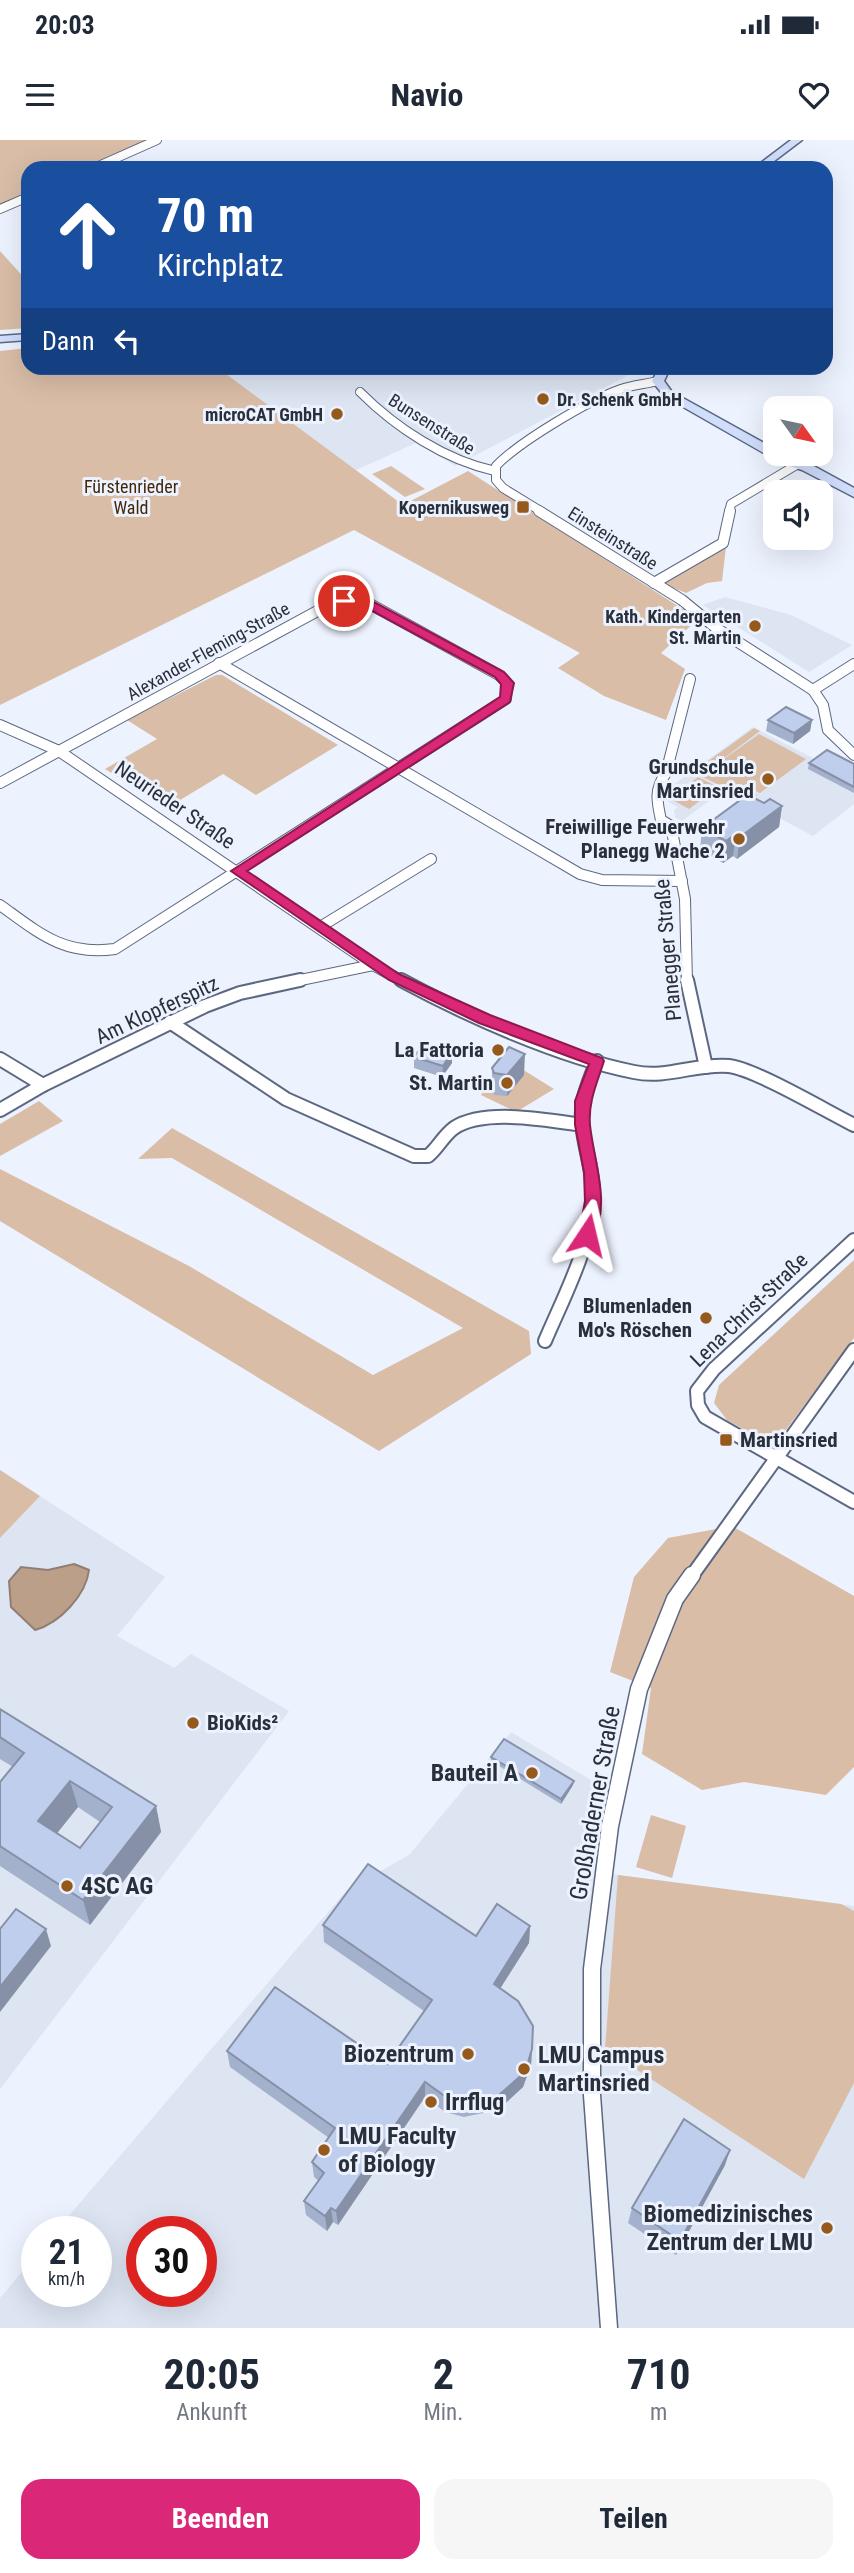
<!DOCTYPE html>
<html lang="de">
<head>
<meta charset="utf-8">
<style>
	:root { --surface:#fff; --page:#f6f6f7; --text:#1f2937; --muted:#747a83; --accent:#db2777 }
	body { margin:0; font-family:"Roboto Condensed",sans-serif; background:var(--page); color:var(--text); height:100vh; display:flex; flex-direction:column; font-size:26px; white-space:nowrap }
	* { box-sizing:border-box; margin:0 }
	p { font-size:23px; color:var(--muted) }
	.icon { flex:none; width:38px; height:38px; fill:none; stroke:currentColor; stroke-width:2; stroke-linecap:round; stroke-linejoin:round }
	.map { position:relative; height:2188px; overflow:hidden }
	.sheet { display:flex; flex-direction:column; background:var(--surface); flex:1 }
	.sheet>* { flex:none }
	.guide { position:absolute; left:21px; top:21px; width:812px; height:214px; border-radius:21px; box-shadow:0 7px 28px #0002; background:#1a4fa0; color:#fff; overflow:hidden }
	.needle { width:46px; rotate:123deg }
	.buttons { position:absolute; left:763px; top:256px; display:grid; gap:14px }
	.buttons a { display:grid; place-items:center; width:70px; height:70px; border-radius:14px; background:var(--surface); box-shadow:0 7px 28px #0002; font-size:35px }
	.speed { position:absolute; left:21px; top:2076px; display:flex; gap:14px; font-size:35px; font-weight:700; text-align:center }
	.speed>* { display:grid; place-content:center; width:91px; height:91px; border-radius:50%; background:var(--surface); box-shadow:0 7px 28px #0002; line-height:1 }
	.speed small { font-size:18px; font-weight:400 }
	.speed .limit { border:10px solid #d22; background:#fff; color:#111 }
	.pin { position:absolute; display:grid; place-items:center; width:60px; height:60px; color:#fff; margin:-30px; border:4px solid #fff; border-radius:50%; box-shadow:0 2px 7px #0007 }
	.me { position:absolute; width:77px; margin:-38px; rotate:10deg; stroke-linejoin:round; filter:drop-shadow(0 0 5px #0008) }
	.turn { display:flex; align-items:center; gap:24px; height:147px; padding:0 21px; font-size:32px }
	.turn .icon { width:91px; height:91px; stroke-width:2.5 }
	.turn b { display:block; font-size:49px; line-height:60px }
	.then { display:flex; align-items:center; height:66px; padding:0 21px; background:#0003; gap:14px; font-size:26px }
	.eta { display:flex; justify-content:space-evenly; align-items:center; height:119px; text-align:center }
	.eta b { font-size:42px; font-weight:700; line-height:49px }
	.primary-button { display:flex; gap:14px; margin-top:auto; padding:14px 21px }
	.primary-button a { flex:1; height:80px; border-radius:21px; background:var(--accent); color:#fff; font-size:28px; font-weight:700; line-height:80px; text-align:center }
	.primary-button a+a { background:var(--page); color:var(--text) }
	.status { display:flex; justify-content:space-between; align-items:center; height:49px; padding:0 35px; background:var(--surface); direction:ltr }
	.status svg { height:19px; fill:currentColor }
	header { display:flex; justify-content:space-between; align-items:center; height:91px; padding:0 21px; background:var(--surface); font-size:32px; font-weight:700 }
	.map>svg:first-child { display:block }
	.built { fill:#dde4f2; fill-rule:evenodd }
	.green { fill:#d9bda7 }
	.water { fill:#bb9f89; stroke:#907e72; stroke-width:2 }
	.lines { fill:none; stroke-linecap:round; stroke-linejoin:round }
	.street-far3-casing { stroke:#5c6882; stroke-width:10 }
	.street-far2-casing { stroke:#5c6882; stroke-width:12 }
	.street-far1-casing { stroke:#5c6882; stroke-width:16 }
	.street-casing { stroke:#5c6882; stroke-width:19 }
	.secondary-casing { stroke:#5c6882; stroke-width:3 }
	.street-far3 { stroke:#fff; stroke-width:8 }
	.street-far2 { stroke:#fff; stroke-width:10 }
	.street-far1 { stroke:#fff; stroke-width:12 }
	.street { stroke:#fff; stroke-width:16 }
	.secondary { fill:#d0defc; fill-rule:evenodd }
	.wall { fill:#a4b1cc; fill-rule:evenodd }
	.shaded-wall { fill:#8690a6 }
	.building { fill:#bfceed; stroke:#8690a6; stroke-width:2; fill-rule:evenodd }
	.route { fill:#db2777; stroke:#8e194d; stroke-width:2 }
	.poi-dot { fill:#96591c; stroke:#ecf2fe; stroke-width:2.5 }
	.labels { text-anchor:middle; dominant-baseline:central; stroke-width:6; stroke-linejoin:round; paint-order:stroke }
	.far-poi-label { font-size:18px; font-weight:bold; fill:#2a303b; stroke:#ecf2fe; text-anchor:end }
	.far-street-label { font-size:18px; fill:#2a303b; stroke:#ecf2fe }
	.far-park-label { font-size:18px; fill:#442609; stroke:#ecf2fe }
	.poi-label { font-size:21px; font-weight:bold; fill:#2a303b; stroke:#ecf2fe; text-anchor:end }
	.street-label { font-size:21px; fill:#2a303b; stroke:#ecf2fe }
	.near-poi-label { font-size:24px; font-weight:bold; fill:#2a303b; stroke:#ecf2fe; text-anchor:start }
	.near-street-label { font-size:24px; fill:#2a303b; stroke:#ecf2fe }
</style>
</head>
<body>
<div class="status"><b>20:03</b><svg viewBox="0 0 49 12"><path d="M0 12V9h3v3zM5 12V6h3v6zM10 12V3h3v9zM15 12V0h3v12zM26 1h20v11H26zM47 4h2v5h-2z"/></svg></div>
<header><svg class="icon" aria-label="menu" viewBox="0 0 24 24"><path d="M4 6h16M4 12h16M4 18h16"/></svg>Navio<svg class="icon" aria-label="heart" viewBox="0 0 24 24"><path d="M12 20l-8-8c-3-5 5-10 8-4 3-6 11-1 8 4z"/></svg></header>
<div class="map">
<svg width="854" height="2188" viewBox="0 0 854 2188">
	<rect width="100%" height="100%" fill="#ecf2fe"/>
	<g class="built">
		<polygon points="218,228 642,228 455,326 418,302 354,331"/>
		<polygon points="725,457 791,475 852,505 809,532 703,465"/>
		<polygon points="753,587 817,620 854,630 854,664 813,696 725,649 682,681 675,677 674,670 678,667 658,656"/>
		<polygon points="40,1356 165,1437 117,1496 174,1528 191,1514 289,1571 0,1949 0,1398"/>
		<path d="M511,1592L611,1652L596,1732L854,1766V2188H0V2158L37,2114V2151H96V2091H56L347,1750L409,1715ZM142,2091H201V2151H142Z"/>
	</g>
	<g class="green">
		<polygon points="0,0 150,0 87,28 28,28 28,54 0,67"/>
		<polygon points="0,111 28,142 28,188 0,190"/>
		<polygon points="28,208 28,228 218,228 403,365 468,331 698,479 661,513 685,529 666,580 604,556 558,528 580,513 354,390 0,565 0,211"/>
		<polygon points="391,326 425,349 405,357 372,334"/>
		<polygon points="726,407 722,441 707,443 686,453 666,445 666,440"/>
		<polygon points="216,535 222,535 338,605 256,655 223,634 167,668 105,629 157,599 127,580"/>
		<polygon points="754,588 760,591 707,631 759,594 806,619 760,653 753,650 757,655 749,661 733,653 744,648 731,651 693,632"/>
		<polygon points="698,637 718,647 689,669 669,658"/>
		<polygon points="517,926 554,949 516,972 481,955 492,937"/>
		<polygon points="39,961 63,981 0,1016 0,984"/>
		<polygon points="172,988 529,1191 531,1214 379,1311 0,1081 0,1029 189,1126 373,1235 463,1188 172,1018 138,1019"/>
		<polygon points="854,1120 854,1198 774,1306 727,1280 714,1263 719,1245"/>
		<polygon points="0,1330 40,1356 0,1398"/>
		<polygon points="732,1386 854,1456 854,1627 826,1655 744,1642 702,1650 642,1614 651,1548 610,1532 634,1437 668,1398"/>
		<polygon points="651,1675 686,1686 672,1738 636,1727"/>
		<polygon points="618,1735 841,1764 854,1771 854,1943 804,2039 605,1909"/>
	</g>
	<path class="water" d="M74,1424L89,1430C86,1455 60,1483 35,1490L11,1467L9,1441L21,1427L48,1430Z"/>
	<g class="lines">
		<defs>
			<g id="street-far3">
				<polyline points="94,28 157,0"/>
				<polyline points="0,69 28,57"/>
				<path d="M360,252C396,288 445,320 495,331"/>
				<path d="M542,372L503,348L496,340V326C519,302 589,260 621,249C632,245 646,244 658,241"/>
				<polyline points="729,372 731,364 798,324"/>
			</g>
			<g id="street-far2">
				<polyline points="539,371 682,460 716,488 813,550 823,565 828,590 854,615"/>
				<polyline points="654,443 723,403 730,371"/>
				<polyline points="219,523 580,734 602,740 682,741"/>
				<polyline points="813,550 854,524"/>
				<polyline points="0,585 59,611 373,825 404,842"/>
				<path d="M0,643L334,462L354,460L370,464L499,535L507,543L506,559L115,809C64,816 39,793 0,765"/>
				<polyline points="320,787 431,719"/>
				<polyline points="291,842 373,825"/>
				<path d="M687,842L685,759L671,686L661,680C657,662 654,649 666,633L690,539"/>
			</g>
			<g id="street-far1">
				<path d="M401,840C468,876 559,917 634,932C667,939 696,923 729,926C755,929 826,971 854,985"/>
				<polyline points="687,840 706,927"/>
				<path d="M170,882L286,959L414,1016H428C438,1008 443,996 454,988C484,968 548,980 582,985"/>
				<polyline points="0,919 43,945"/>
				<polyline points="0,970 43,945 205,866 240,853 300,840"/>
				<polyline points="854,1100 714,1229 697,1251 698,1265 705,1277 854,1362"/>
				<path d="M545,1201C565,1154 592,1105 593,1053C593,1029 584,1007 582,983C580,961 589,941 597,921"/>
				<polyline points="691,1437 854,1210"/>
			</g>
			<polyline id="street" points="609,2188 592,1955 592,1829 610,1686 639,1549 675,1459 692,1435"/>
			<g id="secondary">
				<polygon points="791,0 802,0 765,28 754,28"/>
				<polygon points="28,194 28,200 0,202 0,196"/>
				<polygon points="659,228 670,228 664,241 672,252 775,309 775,313 810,324 854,348 854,357 802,330 783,324 664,256 652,241"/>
			</g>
		</defs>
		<use href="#street-far3" class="street-far3-casing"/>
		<use href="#street-far2" class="street-far2-casing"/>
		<use href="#street-far1" class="street-far1-casing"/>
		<use href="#street" class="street-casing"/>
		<use href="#secondary" class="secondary-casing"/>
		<use href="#street-far3" class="street-far3"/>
		<use href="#street-far2" class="street-far2"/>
		<use href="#street-far1" class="street-far1"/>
		<use href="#street" class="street"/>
		<use href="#secondary" class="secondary"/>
	</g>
	<g class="wall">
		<polygon points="768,580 812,580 810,591 793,604 766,591"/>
		<polygon points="809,623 854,624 854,653 808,629"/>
		<polygon points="764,663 782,666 779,687 737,719 733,716 723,723 700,710 702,688"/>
		<polygon points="452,912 452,923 442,937 414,928 414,917"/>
		<polygon points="492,928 524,935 507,956 494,955 492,949"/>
		<path d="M0,1569L156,1666L161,1692L90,1785L0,1726V1642L13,1627L0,1619ZM78,1667L100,1682L80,1708L57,1693Z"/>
		<polygon points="491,1617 573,1645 561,1664 491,1621"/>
		<polygon points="323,1785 476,1796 530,1786 529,1803 500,1848 532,1909 531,1925 523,1947 498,1970 464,1977 445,1972 425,1957 338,2085 333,2082 327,2091 306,2075 304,2061 319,2041 314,2037 312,2022 329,1998 230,1927 227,1911 387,1924 424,1871 324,1802"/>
		<polygon points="725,2025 676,2115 628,2083 632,2068"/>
	</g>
	<g class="shaded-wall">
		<polygon points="812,580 810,591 793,604 794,593"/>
		<polygon points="782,666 779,687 737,719 740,697"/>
		<polygon points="736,694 733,716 723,723 726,701"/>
		<polygon points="452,912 452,923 442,937 443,926"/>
		<polygon points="525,914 524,935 507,956 507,935"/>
		<polygon points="70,1641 78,1667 46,1707 38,1681"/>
		<polygon points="574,1641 573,1645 561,1664 561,1659"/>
		<polygon points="156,1666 161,1692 90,1785 83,1760"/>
		<polygon points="530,1786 529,1803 493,1860 494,1844"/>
		<polygon points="46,1789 51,1806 0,1872 0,1847"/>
		<polygon points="532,1909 531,1925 523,1947 498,1970 499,1955"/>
		<polygon points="425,1942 425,1957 338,2085 336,2071"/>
		<polygon points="730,2010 725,2025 676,2115 680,2101"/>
		<polygon points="331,2068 333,2082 327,2091 325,2076"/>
	</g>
	<g class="building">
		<polygon points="786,567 812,580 794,593 768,580"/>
		<polygon points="827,610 854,624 854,647 809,623"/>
		<polygon points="750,656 764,663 770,659 782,666 740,697 736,694 726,701 702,688 743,658"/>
		<polygon points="424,903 452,912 443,926 414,917"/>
		<polygon points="509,907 525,914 507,935 494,933 492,928"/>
		<path d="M0,1569L156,1666L83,1760L0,1706V1642L24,1613L0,1597ZM70,1641L112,1667L80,1708L38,1681Z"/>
		<polygon points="504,1599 574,1641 561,1659 491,1617"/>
		<polygon points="368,1724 476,1796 497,1764 530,1786 494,1844 518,1861 533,1886 532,1909 525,1932 499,1955 464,1962 446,1957 425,1942 336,2071 331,2068 325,2076 304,2061 324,2033 312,2022 335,1988 227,1911 275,1847 387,1924 432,1860 323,1785"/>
		<polygon points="16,1769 46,1789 0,1847 0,1789"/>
		<polygon points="684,1979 730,2010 680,2101 632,2068"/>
	</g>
	<path class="route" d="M344,457L374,462L504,532L514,543L510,562L247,731L399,834L490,875L602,918L604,921C597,943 588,962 590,985C594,1023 611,1062 593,1099L587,1101L579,1095L585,1061L584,1032L575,985V961L589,924L479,883L389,840L231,731L500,557L501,544L495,537L367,468L340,463L338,461Z"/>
	<g class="poi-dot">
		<circle cx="543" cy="259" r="7"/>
		<circle cx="337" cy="274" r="7"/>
		<rect x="516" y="360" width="14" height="14" rx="3.5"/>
		<circle cx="755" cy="486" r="7"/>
		<circle cx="768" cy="639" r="7"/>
		<circle cx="739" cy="699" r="7"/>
		<circle cx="498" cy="910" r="7"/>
		<circle cx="507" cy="943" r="7"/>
		<circle cx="706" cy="1178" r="7"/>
		<rect x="719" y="1293" width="14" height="14" rx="3.5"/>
		<circle cx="193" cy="1583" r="7"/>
		<circle cx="532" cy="1633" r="7"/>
		<circle cx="67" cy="1746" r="7"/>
		<circle cx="468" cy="1914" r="7"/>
		<circle cx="524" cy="1929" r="7"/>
		<circle cx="431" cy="1962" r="7"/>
		<circle cx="324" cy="2010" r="7"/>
		<circle cx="827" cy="2088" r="7"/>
	</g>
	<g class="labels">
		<g class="far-poi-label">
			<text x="557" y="259" text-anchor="start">Dr. Schenk GmbH</text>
			<text x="323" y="274">microCAT GmbH</text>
			<text x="509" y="367">Kopernikusweg</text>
			<text x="741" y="476">Kath. Kindergarten<tspan x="741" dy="21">St. Martin</tspan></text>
		</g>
		<g class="far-street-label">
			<text transform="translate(432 284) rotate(32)">Bunsenstraße</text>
			<text transform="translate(613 398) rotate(32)">Einsteinstraße</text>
			<text transform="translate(208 511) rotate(-29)">Alexander-Fleming-Straße</text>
		</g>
		<g class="far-park-label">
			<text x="131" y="346">Fürstenrieder<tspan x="131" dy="21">Wald</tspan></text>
		</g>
		<g class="poi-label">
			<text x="754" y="627">Grundschule<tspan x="754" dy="24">Martinsried</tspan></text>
			<text x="725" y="687">Freiwillige Feuerwehr<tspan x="725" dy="24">Planegg Wache 2</tspan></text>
			<text x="484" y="910">La Fattoria</text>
			<text x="493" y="943">St. Martin</text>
			<text x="692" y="1166">Blumenladen<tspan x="692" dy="24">Mo's Röschen</tspan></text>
			<text x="740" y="1300" text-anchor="start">Martinsried</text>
			<text x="207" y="1583" text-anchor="start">BioKids²</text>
		</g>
		<g class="street-label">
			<text transform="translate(175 665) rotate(34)">Neurieder Straße</text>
			<text transform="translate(668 810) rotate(-95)">Planegger Straße</text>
			<text transform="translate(157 870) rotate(-25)">Am Klopferspitz</text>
			<text transform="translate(749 1170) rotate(-44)">Lena-Christ-Straße</text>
		</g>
		<g class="near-poi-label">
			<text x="518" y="1633" text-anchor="end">Bauteil A</text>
			<text x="81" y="1746">4SC AG</text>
			<text x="454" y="1914" text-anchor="end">Biozentrum</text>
			<text x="538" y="1915">LMU Campus<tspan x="538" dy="28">Martinsried</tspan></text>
			<text x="445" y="1962">Irrflug</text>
			<text x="338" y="1996">LMU Faculty<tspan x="338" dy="28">of Biology</tspan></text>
			<text x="813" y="2074" text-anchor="end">Biomedizinisches<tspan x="813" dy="28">Zentrum der LMU</tspan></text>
		</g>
		<g class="near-street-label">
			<text transform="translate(595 1663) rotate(-80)">Großhaderner Straße</text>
		</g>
	</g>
</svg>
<div class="buttons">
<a><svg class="needle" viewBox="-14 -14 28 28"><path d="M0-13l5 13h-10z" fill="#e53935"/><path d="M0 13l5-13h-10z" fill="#747a83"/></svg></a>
<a><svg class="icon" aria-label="sound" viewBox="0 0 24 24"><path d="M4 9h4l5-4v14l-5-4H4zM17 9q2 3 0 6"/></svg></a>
</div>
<div class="speed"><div>21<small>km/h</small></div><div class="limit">30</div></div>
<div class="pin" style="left:344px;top:461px;background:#d93025"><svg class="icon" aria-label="arrive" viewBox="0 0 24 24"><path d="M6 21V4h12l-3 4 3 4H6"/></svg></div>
<svg class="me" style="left:587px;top:1095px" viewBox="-20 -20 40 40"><path d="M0-17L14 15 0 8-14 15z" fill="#db2777" stroke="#fff" stroke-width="4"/></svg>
<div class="guide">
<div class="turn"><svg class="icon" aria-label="ahead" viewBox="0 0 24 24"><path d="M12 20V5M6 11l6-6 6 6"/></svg><div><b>70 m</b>Kirchplatz</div></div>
<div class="then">Dann<svg class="icon" aria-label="left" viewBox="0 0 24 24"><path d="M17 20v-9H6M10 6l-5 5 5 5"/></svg></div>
</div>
</div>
<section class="sheet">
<div class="eta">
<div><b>20:05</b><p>Ankunft</p></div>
<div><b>2</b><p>Min.</p></div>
<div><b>710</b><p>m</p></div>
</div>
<div class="primary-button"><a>Beenden</a><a>Teilen</a></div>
</section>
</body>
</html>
